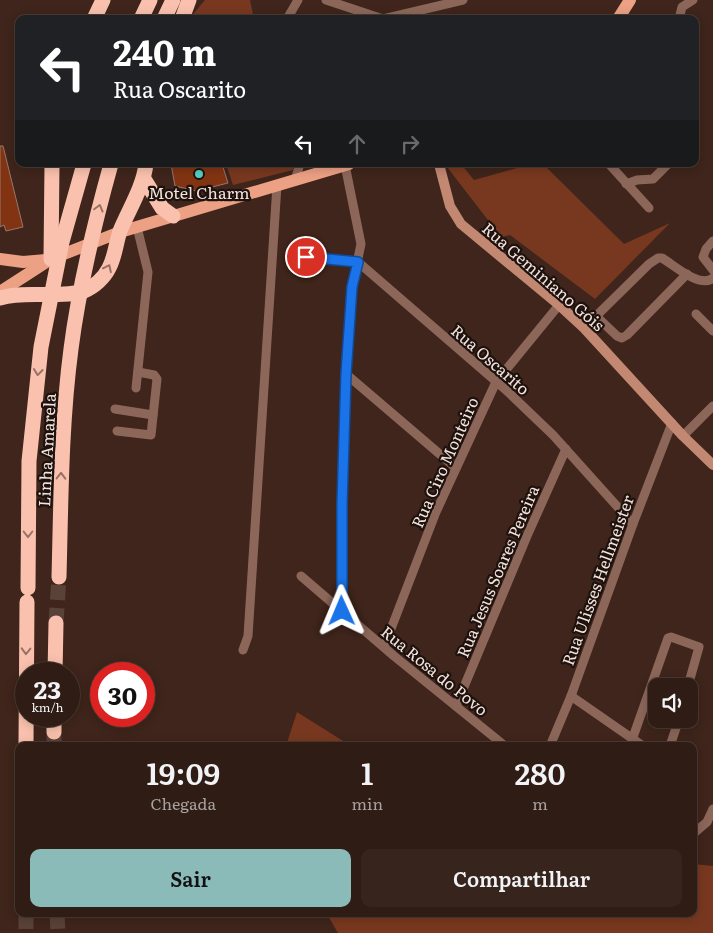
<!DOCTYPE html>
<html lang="pt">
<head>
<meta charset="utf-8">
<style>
	:root { --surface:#2f1c14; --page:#37251d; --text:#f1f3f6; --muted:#a7a1a0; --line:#4a3a34; --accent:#8bbbb9 }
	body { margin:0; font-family:Literata,serif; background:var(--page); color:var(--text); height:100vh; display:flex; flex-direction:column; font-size:19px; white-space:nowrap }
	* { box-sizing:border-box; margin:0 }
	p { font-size:16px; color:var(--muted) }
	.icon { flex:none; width:28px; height:28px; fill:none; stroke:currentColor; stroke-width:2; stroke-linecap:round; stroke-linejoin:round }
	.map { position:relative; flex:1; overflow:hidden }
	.panel { position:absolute; left:15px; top:742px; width:682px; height:175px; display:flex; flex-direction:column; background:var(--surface); border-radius:10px; box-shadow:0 2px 12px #0003,0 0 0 1px var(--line) }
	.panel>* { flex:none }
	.banner { position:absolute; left:15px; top:15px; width:684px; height:152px; border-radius:10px; box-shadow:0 2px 12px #0003,0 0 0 1px var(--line); background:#202124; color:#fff; overflow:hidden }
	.fabs { position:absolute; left:648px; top:678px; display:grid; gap:10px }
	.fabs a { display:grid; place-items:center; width:50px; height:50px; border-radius:10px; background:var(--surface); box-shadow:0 2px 12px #0003,0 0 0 1px var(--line); font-size:25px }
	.speed { position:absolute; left:15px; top:662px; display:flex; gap:10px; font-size:25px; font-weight:700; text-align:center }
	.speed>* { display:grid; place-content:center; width:65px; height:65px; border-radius:50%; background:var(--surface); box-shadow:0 2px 12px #0003,0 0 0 1px var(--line); line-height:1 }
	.speed small { font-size:12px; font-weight:400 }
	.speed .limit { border:8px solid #d22; background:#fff; color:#111 }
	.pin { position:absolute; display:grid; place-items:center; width:42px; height:42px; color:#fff; margin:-21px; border:2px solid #fff; border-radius:50%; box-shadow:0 1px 5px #0007 }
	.me { position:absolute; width:55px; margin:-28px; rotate:359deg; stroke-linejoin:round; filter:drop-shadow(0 0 4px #0008) }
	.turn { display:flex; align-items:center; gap:18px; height:105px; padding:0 15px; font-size:22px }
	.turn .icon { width:65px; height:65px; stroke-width:2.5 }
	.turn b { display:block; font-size:35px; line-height:42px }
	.lanes { display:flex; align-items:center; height:48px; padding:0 15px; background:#0003; justify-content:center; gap:25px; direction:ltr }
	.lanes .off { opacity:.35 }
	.eta { display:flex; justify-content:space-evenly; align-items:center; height:85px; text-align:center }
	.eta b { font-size:30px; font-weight:600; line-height:35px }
	.action { display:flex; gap:10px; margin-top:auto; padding:10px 15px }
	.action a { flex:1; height:58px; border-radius:10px; background:var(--accent); color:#111; font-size:20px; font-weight:600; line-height:58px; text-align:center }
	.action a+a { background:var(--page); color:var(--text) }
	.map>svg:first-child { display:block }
	.green { fill:#78381f }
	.building { fill:#823412; stroke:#96776c }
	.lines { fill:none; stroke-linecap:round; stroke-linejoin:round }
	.highway-tunnel { stroke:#5a4238; stroke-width:15; stroke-dasharray:15 8; stroke-linecap:butt }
	.street { stroke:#8c6759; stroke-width:9 }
	.secondary { stroke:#c28872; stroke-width:10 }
	.primary { stroke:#eca084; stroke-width:12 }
	.highway { stroke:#fac2ae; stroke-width:15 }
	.oneway { stroke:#977366 }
	.route-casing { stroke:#114b97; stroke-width:12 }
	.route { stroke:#1a73e8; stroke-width:9 }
	.poi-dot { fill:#56cec3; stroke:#1d120d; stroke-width:2 }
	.labels { text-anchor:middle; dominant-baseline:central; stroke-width:4.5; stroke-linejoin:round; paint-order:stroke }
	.poi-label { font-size:16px; fill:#f5e3dd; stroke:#1d120d }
	.street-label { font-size:16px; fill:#f5e3dd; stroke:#1d120d }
</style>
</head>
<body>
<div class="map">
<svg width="713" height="933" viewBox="0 0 713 933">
	<rect width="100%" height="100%" fill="#3f251b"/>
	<g class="green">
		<polygon points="205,0 250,0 254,19 189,19"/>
		<polygon points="226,164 295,164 293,170 233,185"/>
		<polygon points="447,164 461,164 474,180 532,164 543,164 624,244 670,223 595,299 510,235 501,237 447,167"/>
		<polygon points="297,712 351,746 286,746"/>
		<polygon points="694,864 713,866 713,933 338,933 327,914 694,914"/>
	</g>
	<g class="building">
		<polygon points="0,146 3,146 23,227 6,231 4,225 0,227"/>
		<polygon points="171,164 222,164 228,183 196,191 175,186"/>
	</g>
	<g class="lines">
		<g class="highway-tunnel">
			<polyline points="56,623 59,577"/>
			<polyline points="54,732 54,746"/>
			<polyline points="26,914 26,933"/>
			<polyline points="57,914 58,933"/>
		</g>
		<g class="street">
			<polyline points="326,0 383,19"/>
			<polyline points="287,19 298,0"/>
			<polyline points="383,19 463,0"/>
			<polyline points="679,19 682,7 693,0"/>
			<polyline points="609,164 649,208"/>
			<polyline points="295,180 300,164"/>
			<polyline points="626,184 637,180 653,179 668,164"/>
			<polyline points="713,241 706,249 703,257 713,270"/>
			<polyline points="306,257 358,262 506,390 553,435 633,524"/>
			<polyline points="696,314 713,331"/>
			<polyline points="596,316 617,336 622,338 627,335 687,274"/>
			<path d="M584,328L649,264L658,258H662C674,265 700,289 713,278"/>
			<polyline points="346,374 456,468"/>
			<polyline points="136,388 148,272 137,227"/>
			<polyline points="115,409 153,415"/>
			<polyline points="117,431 151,435 157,379 154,375 138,372"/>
			<polyline points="683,436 713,406"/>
			<polyline points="301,576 394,656 505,746"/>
			<polyline points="342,611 342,504 346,374 352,287 361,244 345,165"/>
			<polyline points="384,647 436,512 496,382 559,305"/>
			<polyline points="243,650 248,636 277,185"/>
			<polyline points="571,696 643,746"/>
			<polyline points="456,706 527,536 566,449"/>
			<polyline points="632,740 668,638 671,637 699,647 688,686"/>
			<polyline points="550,746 571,696 633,524 672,423"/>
			<polyline points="670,746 679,719"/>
			<polyline points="694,833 707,822 713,809"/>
		</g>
		<polyline class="secondary" points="439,164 450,206 461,224 559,305 584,328 683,436 713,465"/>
		<g class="primary">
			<polyline points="618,19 630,0"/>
			<polyline points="0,259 23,262 46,260"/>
			<polyline points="0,292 51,259 120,232 349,164"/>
		</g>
		<g class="highway">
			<polyline points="94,19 103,0"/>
			<polyline points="141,19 150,0"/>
			<polyline points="164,19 173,0"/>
			<polyline points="182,19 189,0"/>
			<polyline points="144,179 162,208 173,216"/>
			<polyline points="51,259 52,164"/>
			<path d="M0,298C27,290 57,299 84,291C94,287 104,278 109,268C115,257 116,243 120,231C129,209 143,188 146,164"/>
			<path d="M59,577C61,501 61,425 71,349C79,286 94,225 111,164"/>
			<polyline points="28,588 29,461 41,347 62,242 84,164"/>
			<polyline points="55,674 56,623"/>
			<polyline points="54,732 54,716"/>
			<polyline points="26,743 27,602"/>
		</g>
	</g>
	<defs><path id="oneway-chevron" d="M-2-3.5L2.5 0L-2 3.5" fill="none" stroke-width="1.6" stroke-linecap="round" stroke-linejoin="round" transform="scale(1.25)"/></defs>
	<g class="oneway">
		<use href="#oneway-chevron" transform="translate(99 208) rotate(-75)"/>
		<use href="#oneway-chevron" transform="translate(108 268) rotate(-64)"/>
		<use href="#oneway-chevron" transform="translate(38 372) rotate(96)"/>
		<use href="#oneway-chevron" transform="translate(61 476) rotate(-89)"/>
		<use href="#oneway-chevron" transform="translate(28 534) rotate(90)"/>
		<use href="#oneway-chevron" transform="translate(26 651) rotate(91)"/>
	</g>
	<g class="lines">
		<defs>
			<polyline id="route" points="306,257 358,262 352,287 346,374 342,504 342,611"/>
		</defs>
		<use href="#route" class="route-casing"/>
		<use href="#route" class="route"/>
	</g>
	<circle class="poi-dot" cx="199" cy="174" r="5"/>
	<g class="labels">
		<g class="poi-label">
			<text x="199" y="192">Motel Charm</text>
		</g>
		<g class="street-label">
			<text transform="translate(544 276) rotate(41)">Rua Geminiano Góis</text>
			<text transform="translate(491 359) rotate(41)">Rua Oscarito</text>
			<text transform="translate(46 450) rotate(-87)">Linha Amarela</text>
			<text transform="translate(444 462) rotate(-66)">Rua Ciro Monteiro</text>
			<text transform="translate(497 571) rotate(-67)">Rua Jesus Soares Pereira</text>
			<text transform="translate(597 580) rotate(-70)">Rua Ulisses Hellmeister</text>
			<text transform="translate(435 670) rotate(39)">Rua Rosa do Povo</text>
		</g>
	</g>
</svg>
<div class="fabs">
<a><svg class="icon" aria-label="sound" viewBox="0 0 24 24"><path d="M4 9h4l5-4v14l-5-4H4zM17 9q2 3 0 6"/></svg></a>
</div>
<div class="speed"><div>23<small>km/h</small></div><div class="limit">30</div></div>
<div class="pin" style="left:306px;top:257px;background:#d93025"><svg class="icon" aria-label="arrive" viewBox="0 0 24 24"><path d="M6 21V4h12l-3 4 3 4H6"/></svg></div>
<svg class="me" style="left:342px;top:611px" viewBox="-20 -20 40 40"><path d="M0-17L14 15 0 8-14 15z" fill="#1a73e8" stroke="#fff" stroke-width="4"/></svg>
<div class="banner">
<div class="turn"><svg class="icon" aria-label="left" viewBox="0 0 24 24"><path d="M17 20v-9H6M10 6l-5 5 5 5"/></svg><div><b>240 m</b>Rua Oscarito</div></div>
<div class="lanes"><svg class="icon" aria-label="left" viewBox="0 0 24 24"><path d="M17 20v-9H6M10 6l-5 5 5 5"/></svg><svg class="icon off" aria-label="ahead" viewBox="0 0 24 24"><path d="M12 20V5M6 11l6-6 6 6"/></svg><svg class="icon off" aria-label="right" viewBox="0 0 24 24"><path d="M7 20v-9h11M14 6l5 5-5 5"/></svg></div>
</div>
<section class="panel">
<div class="eta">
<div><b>19:09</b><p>Chegada</p></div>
<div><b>1</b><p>min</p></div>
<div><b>280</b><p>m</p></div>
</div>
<div class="action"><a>Sair</a><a>Compartilhar</a></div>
</section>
</div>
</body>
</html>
